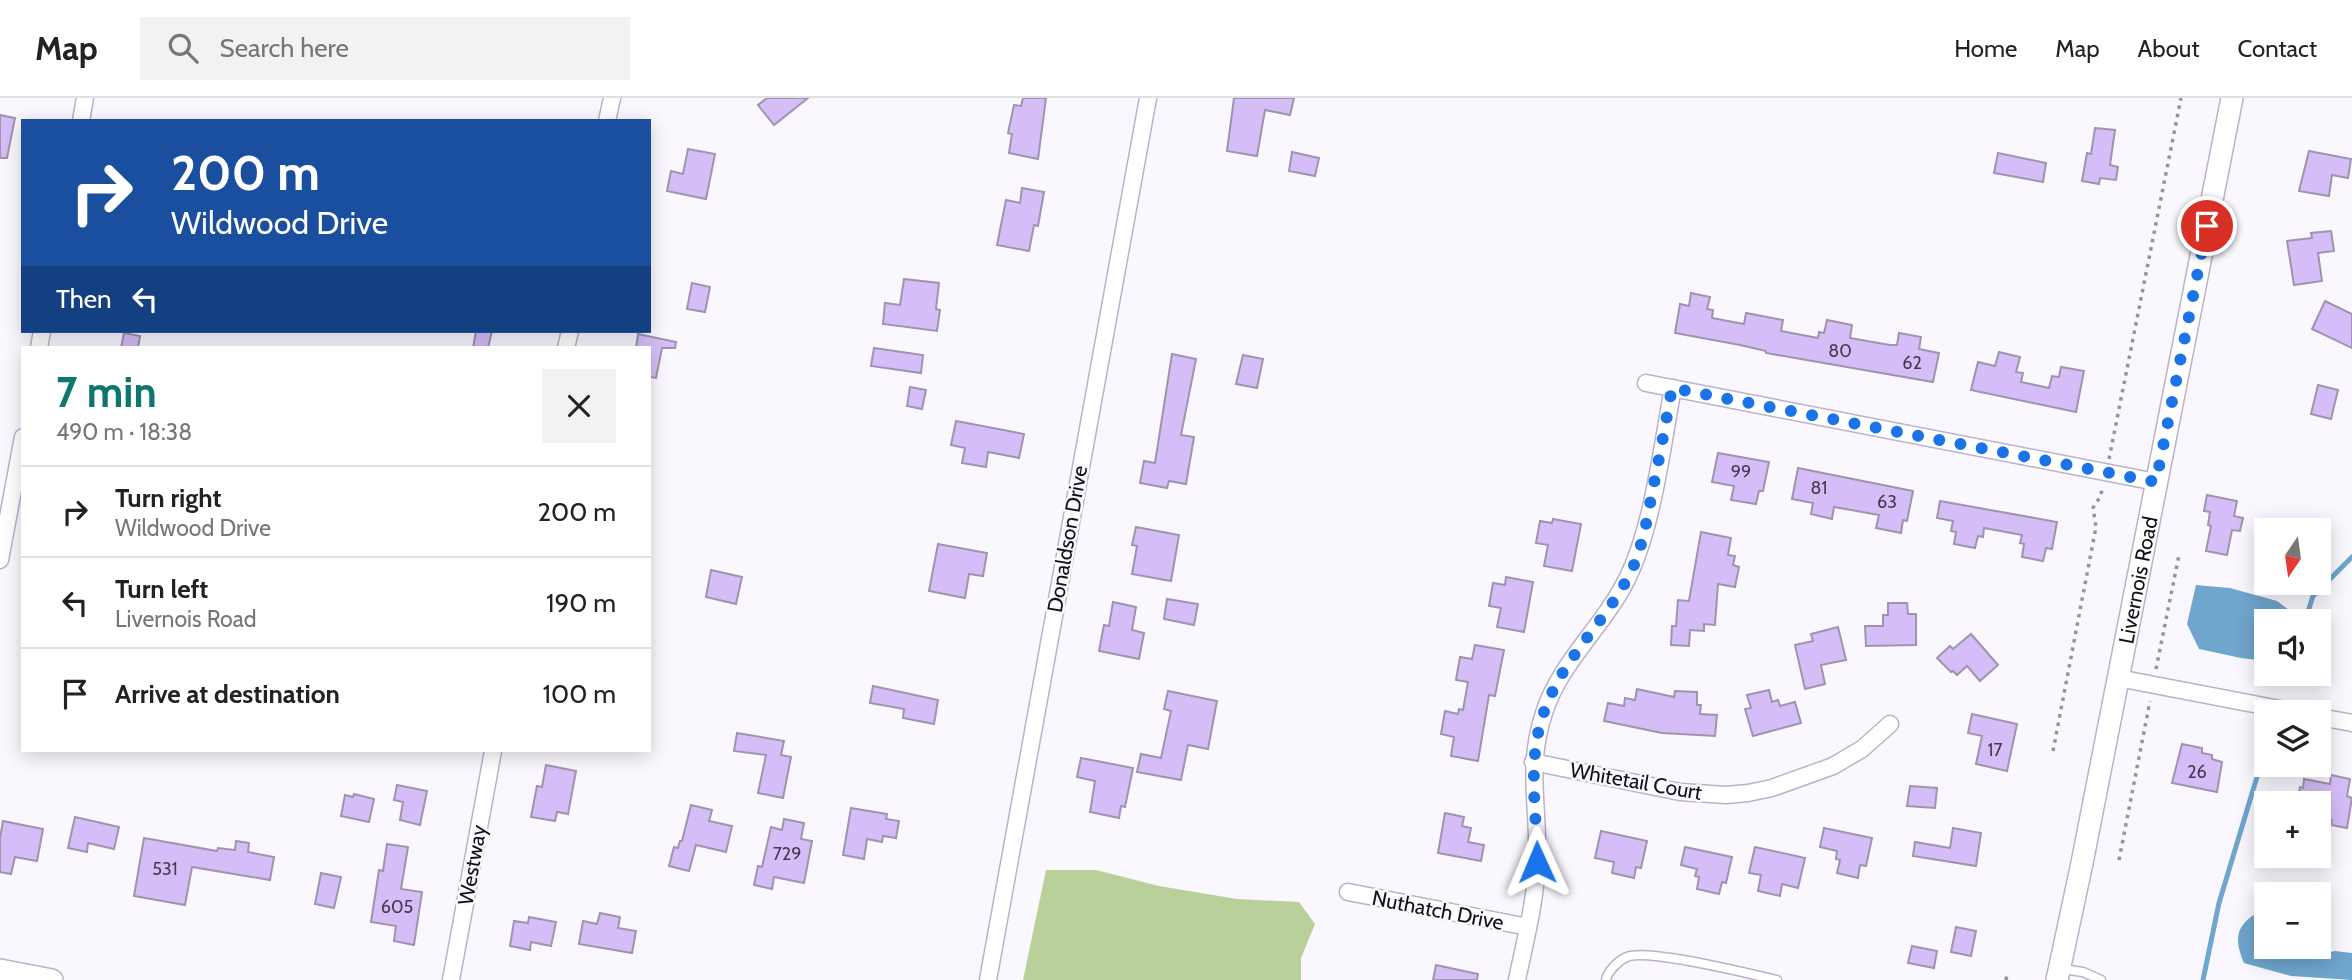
<!DOCTYPE html>
<html lang="en">
<head>
<meta charset="utf-8">
<style>
	:root { --surface:#fff; --page:#f2f2f2; --text:#222; --muted:#767676; --line:#e0e0e0; --accent:#0f766e }
	body { margin:0; font-family:Cabin,sans-serif; background:var(--page); color:var(--text); height:100vh; display:flex; flex-direction:column; font-size:26px; white-space:nowrap }
	* { box-sizing:border-box; margin:0 }
	p { font-size:23px; color:var(--muted) }
	.icon { flex:none; width:38px; height:38px; fill:none; stroke:currentColor; stroke-width:2; stroke-linecap:round; stroke-linejoin:round }
	.map { position:relative; flex:1; overflow:hidden }
	.drawer { position:absolute; left:21px; top:248px; width:630px; height:406px; display:flex; flex-direction:column; background:var(--surface); border-radius:0px; box-shadow:0 4px 18px #0003 }
	.drawer>* { flex:none }
	.banner { position:absolute; left:21px; top:21px; width:630px; height:214px; border-radius:0px; box-shadow:0 4px 18px #0003; background:#1a4fa0; color:#fff; overflow:hidden }
	.needle { width:46px; rotate:193deg }
	.tools { position:absolute; left:2254px; top:420px; display:grid; gap:14px }
	.tools a { display:grid; place-items:center; width:77px; height:77px; border-radius:0px; background:var(--surface); box-shadow:0 4px 18px #0003; font-size:35px }
	.pin { position:absolute; display:grid; place-items:center; width:60px; height:60px; color:#fff; margin:-30px; border:4px solid #fff; border-radius:50%; box-shadow:0 2px 7px #0007 }
	.me { position:absolute; width:77px; margin:-38px; rotate:359deg; stroke-linejoin:round; filter:drop-shadow(0 0 5px #0008) }
	.turn { display:flex; align-items:center; gap:24px; height:147px; padding:0 35px; font-size:32px }
	.turn .icon { width:91px; height:91px; stroke-width:2.5 }
	.turn b { display:block; font-size:49px; line-height:60px }
	.then { display:flex; align-items:center; height:66px; padding:0 35px; background:#0003; gap:14px; font-size:26px }
	.round { display:grid; place-items:center; flex:none; width:74px; height:74px; border-radius:0px; background:var(--page) }
	.overview { display:flex; align-items:center; justify-content:space-between; height:119px; padding:0 35px }
	h1 { font-size:42px; font-weight:800; line-height:52px; color:var(--accent) }
	ul { padding:0; list-style:none }
	li { display:flex; align-items:center; gap:21px; height:91px; padding:0 35px; border-top:2px solid var(--line) }
	li div { flex:1 }
	li b { display:block; font-size:26px }
	li em { font-style:normal }
	header { display:flex; align-items:center; gap:42px; box-sizing:border-box; height:98px; padding:0 35px; background:var(--surface); border-bottom:2px solid var(--line) }
	header strong { font-size:33px }
	nav { display:flex; gap:38px; margin-inline-start:auto; font-size:24px }
	.search { width:490px; height:63px; background:var(--page); display:flex; align-items:center; gap:18px; box-sizing:border-box; padding:0 24px; border-radius:0px; color:var(--muted); font-size:26px }
	.map>svg:first-child { display:block }
	.green { fill:#b9d09a }
	.water { fill:#6fa6ce }
	.lines { fill:none; stroke-linecap:round; stroke-linejoin:round }
	.stream { stroke:#6fa6ce; stroke-width:5 }
	.building { fill:#d5bef7; stroke:#9e94ae; stroke-width:2 }
	.service-casing { stroke:#bbb1cc; stroke-width:11 }
	.minor-casing { stroke:#bbb1cc; stroke-width:19 }
	.tertiary-casing { stroke:#bbb1cc; stroke-width:24 }
	.path { stroke:#96939b; stroke-width:3.5; stroke-dasharray:3.5 5; stroke-linecap:butt }
	.service { stroke:#fff; stroke-width:8 }
	.minor { stroke:#fff; stroke-width:16 }
	.tertiary { stroke:#fff; stroke-width:21 }
	.route { stroke:#1a73e8; stroke-width:12; stroke-dasharray:0 21.6 }
	.labels { text-anchor:middle; dominant-baseline:central; stroke-width:5; stroke-linejoin:round; paint-order:stroke }
	.number-label { font-size:18px; fill:#443b50 }
	.street-label { font-size:21px; fill:#130f18; stroke:#faf8fe }
</style>
</head>
<body>
<header>
<strong>Map</strong>
<div class="search"><svg class="icon" aria-label="search" viewBox="0 0 24 24"><circle cx="10" cy="10" r="6"/><path d="M15 15l6 6"/></svg>Search here</div>
<nav><a>Home</a><a>Map</a><a>About</a><a>Contact</a></nav>
</header>
<div class="map">
<svg width="2352" height="882" viewBox="0 0 2352 882">
	<rect width="100%" height="100%" fill="#faf8fe"/>
	<polygon class="green" points="1046,772 1096,772 1159,788 1237,801 1299,804 1315,826 1301,860 1301,882 1023,882"/>
	<g class="water">
		<polygon points="2196,487 2230,490 2277,503 2304,523 2266,523 2266,563 2241,560 2199,551 2187,526"/>
		<path d="M2262,812H2266V849H2318L2321,856L2335,853L2352,855V882L2291,878L2244,865C2233,839 2236,826 2262,812Z"/>
	</g>
	<g class="lines">
		<g class="stream">
			<polyline points="2305,523 2313,498 2352,459"/>
			<polyline points="2288,578 2289,576"/>
			<polyline points="2203,882 2219,805 2266,649"/>
		</g>
	</g>
	<g class="building">
		<polygon points="767,0 808,0 774,27 758,7"/>
		<polygon points="1023,0 1046,0 1038,61 1009,55 1012,36 1008,35 1014,7 1021,8"/>
		<polygon points="1234,0 1294,0 1290,17 1265,12 1257,58 1227,53"/>
		<polygon points="0,17 15,20 7,60 0,60"/>
		<polygon points="2095,30 2115,32 2110,67 2118,69 2116,82 2100,80 2099,86 2082,83 2087,55 2091,56"/>
		<polygon points="688,51 715,56 706,101 667,93 671,73 683,76"/>
		<polygon points="2309,53 2351,61 2348,80 2332,77 2329,98 2299,93"/>
		<polygon points="1292,54 1319,60 1315,78 1289,73"/>
		<polygon points="1998,55 2046,65 2043,84 1994,75"/>
		<polygon points="1022,90 1044,94 1038,128 1034,127 1029,153 997,147 1006,102 1020,105"/>
		<polygon points="2331,133 2334,153 2318,155 2322,183 2294,187 2287,143 2312,140 2311,135"/>
		<polygon points="904,181 939,185 936,211 940,212 937,233 883,226 885,205 900,207"/>
		<polygon points="692,185 710,189 705,214 687,211"/>
		<polygon points="1691,195 1710,199 1707,211 1713,212 1712,220 1744,226 1746,215 1783,222 1781,233 1818,240 1819,234 1824,235 1827,222 1852,227 1850,240 1890,247 1897,247 1899,235 1921,239 1919,251 1939,255 1933,284 1766,255 1766,253 1740,247 1675,235 1680,206 1689,208"/>
		<polygon points="2325,203 2352,216 2352,250 2312,231"/>
		<polygon points="476,233 492,233 488,250 473,250"/>
		<polygon points="124,235 140,238 138,250 121,250"/>
		<polygon points="638,236 676,244 675,250 662,250 656,280 649,279 649,250 636,250"/>
		<polygon points="874,250 923,257 921,275 871,268"/>
		<polygon points="1999,254 2020,259 2016,274 2023,275 2021,284 2049,290 2052,278 2059,279 2061,269 2084,273 2076,314 1971,292 1978,264 1995,268"/>
		<polygon points="1172,256 1196,261 1181,337 1194,339 1186,386 1169,383 1167,390 1140,385 1144,363 1155,365"/>
		<polygon points="1243,257 1263,261 1257,290 1236,286"/>
		<polygon points="2318,287 2338,292 2331,321 2311,316"/>
		<polygon points="910,289 926,292 922,311 907,308"/>
		<polygon points="956,323 1024,336 1019,360 988,354 986,369 962,365 965,350 951,347"/>
		<polygon points="1718,355 1769,364 1763,393 1759,393 1756,406 1731,402 1734,388 1712,384"/>
		<polygon points="1798,370 1913,393 1907,423 1903,422 1901,435 1876,430 1879,417 1834,409 1832,421 1811,416 1813,405 1792,401"/>
		<polygon points="2207,397 2237,403 2234,418 2243,420 2240,433 2232,432 2227,457 2206,453 2211,428 2208,427 2210,414 2204,413"/>
		<polygon points="1940,403 2057,424 2052,451 2046,450 2043,463 2022,459 2024,446 2020,445 2022,437 1984,430 1983,439 1978,438 1975,450 1954,446 1956,434 1951,433 1953,423 1937,420"/>
		<polygon points="1553,421 1581,426 1572,473 1544,468 1548,447 1536,445 1540,423 1552,425"/>
		<polygon points="1136,429 1179,437 1171,483 1132,476 1137,448 1132,447"/>
		<polygon points="1701,434 1731,440 1728,457 1735,458 1733,467 1739,469 1735,489 1718,486 1715,527 1704,526 1704,533 1690,532 1689,548 1671,547 1672,528 1676,528 1678,502 1689,503"/>
		<polygon points="938,446 987,455 983,478 969,476 965,500 929,493"/>
		<polygon points="711,472 742,479 736,506 706,499"/>
		<polygon points="1506,479 1533,484 1524,534 1497,529 1501,510 1489,508 1493,485 1505,487"/>
		<polygon points="1167,501 1198,506 1194,527 1164,521"/>
		<polygon points="1113,504 1136,509 1132,532 1144,535 1139,561 1099,553 1104,527 1109,528"/>
		<polygon points="1888,505 1907,505 1908,516 1916,516 1916,547 1866,548 1865,528 1883,528 1883,517 1888,517"/>
		<polygon points="1838,529 1846,562 1821,567 1825,586 1805,591 1795,547 1813,543 1811,536"/>
		<polygon points="1971,536 1998,567 1980,583 1967,568 1957,577 1953,573 1951,574 1937,560 1950,548 1953,551"/>
		<polygon points="1475,547 1504,552 1495,598 1489,597 1478,663 1451,658 1454,639 1441,636 1445,613 1458,616 1459,611 1463,612 1468,584 1456,582 1460,559 1472,561"/>
		<polygon points="873,588 938,602 934,626 903,620 904,611 870,605"/>
		<polygon points="1637,591 1674,599 1675,593 1697,594 1697,607 1701,607 1700,616 1717,617 1715,638 1662,635 1604,623 1608,605 1624,608 1625,600 1635,602"/>
		<polygon points="1769,592 1772,604 1778,602 1780,608 1795,604 1801,625 1753,638 1745,611 1751,610 1747,597"/>
		<polygon points="1168,593 1217,603 1208,651 1188,647 1181,682 1137,674 1141,656 1161,660 1171,613 1164,611"/>
		<polygon points="1972,616 2017,626 2007,673 1976,666 1982,638 1968,635"/>
		<polygon points="737,635 784,643 781,657 791,659 783,700 758,695 766,657 734,653"/>
		<polygon points="2182,646 2202,650 2202,655 2212,657 2212,661 2222,664 2217,694 2172,685"/>
		<polygon points="1081,660 1133,670 1125,709 1121,708 1119,720 1090,714 1095,683 1077,679"/>
		<polygon points="546,667 576,673 568,716 557,714 555,723 531,719 537,688 542,689"/>
		<polygon points="2331,677 2350,681 2347,698 2352,700 2347,730 2331,727 2332,722 2319,719 2319,705 2297,705 2300,689 2303,690 2304,681 2330,686"/>
		<polygon points="397,687 427,693 420,727 400,722 403,704 394,702"/>
		<polygon points="1910,688 1937,690 1935,710 1907,708"/>
		<polygon points="354,696 374,701 369,724 341,718 345,697 353,699"/>
		<polygon points="691,707 712,712 709,723 732,728 726,754 696,747 689,773 669,768 674,749 678,750 680,743 682,743"/>
		<polygon points="851,710 887,716 886,721 899,723 896,740 883,738 882,744 867,741 864,761 843,757"/>
		<polygon points="1445,715 1464,719 1462,728 1471,730 1468,744 1484,747 1481,763 1438,755"/>
		<polygon points="75,719 119,729 114,751 88,745 87,754 68,750"/>
		<polygon points="784,721 804,725 801,741 812,743 804,785 774,779 772,791 754,787 758,768 762,769 771,729 782,732"/>
		<polygon points="3,723 43,731 37,763 15,759 11,776 0,774 0,740"/>
		<polygon points="1824,730 1872,740 1866,768 1860,767 1858,780 1837,775 1840,762 1836,761 1837,753 1820,749"/>
		<polygon points="1953,730 1981,735 1976,768 1913,758 1915,744 1950,750"/>
		<polygon points="1601,733 1647,743 1641,770 1636,769 1634,780 1612,775 1614,764 1595,760"/>
		<polygon points="144,740 217,753 218,750 235,752 236,743 249,745 248,754 274,759 270,782 192,769 185,807 134,798"/>
		<polygon points="387,746 408,749 401,791 422,794 414,847 394,843 396,828 371,824 379,772 383,773"/>
		<polygon points="1685,749 1732,759 1726,785 1722,784 1719,796 1697,791 1699,779 1695,778 1697,771 1681,767"/>
		<polygon points="1755,749 1805,760 1798,790 1782,786 1780,798 1758,793 1761,777 1749,775"/>
		<polygon points="321,775 341,779 334,810 315,806"/>
		<polygon points="600,815 620,819 618,830 636,833 632,855 579,846 583,823 597,826"/>
		<polygon points="529,819 556,824 551,848 531,844 530,852 510,848 514,823 528,825"/>
		<polygon points="1956,829 1976,833 1971,858 1951,854"/>
		<polygon points="1912,848 1937,853 1934,870 1908,865"/>
		<polygon points="1436,867 1478,876 1477,882 1433,882"/>
	</g>
	<g class="lines">
		<defs>
			<g id="service">
				<polyline points="2062,871 2083,874 2101,882"/>
				<path d="M1606,882C1607,874 1619,862 1627,859C1647,850 1750,876 1777,882"/>
			</g>
			<g id="minor">
				<polyline points="81,23 85,0"/>
				<polyline points="607,23 612,0"/>
				<polyline points="39,250 42,233"/>
				<polyline points="566,250 570,233"/>
				<polyline points="1646,285 2156,384"/>
				<polyline points="0,462 23,339"/>
				<polyline points="2118,580 2295,614"/>
				<polyline points="2319,619 2352,625"/>
				<polyline points="1533,664 1680,694 1726,697 1748,695 1772,690 1833,668 1862,651 1890,626"/>
				<polyline points="1348,794 1528,829"/>
				<polyline points="451,882 493,653"/>
				<polyline points="988,882 1148,0"/>
				<path d="M1517,882C1525,843 1536,802 1537,762C1539,708 1526,669 1544,615C1560,564 1604,528 1627,481C1653,429 1662,348 1673,290"/>
			</g>
			<g id="tertiary">
				<polyline points="0,872 52,882"/>
				<path id="s1" d="M2057,882L2082,765L2232,0"/>
			</g>
		</defs>
		<use href="#service" class="service-casing"/>
		<use href="#minor" class="minor-casing"/>
		<use href="#tertiary" class="tertiary-casing"/>
		<g class="path">
			<polyline points="2109,361 2181,0"/>
			<polyline points="2156,571 2179,457"/>
			<polyline points="2053,653 2096,429 2093,410 2100,399 2103,389"/>
			<polyline points="2119,762 2150,603"/>
			<polyline points="2006,882 2007,876"/>
		</g>
		<use href="#service" class="service"/>
		<use href="#minor" class="minor"/>
		<use href="#tertiary" class="tertiary"/>
	</g>
	<g class="lines">
		<path class="route" d="M1537,764C1537,705 1524,653 1551,597C1572,550 1613,515 1634,467C1644,442 1648,416 1653,390C1660,357 1666,323 1672,290L2156,384L2207,128"/>
	</g>
	<g class="labels">
		<g class="number-label">
			<text x="1840" y="253">80</text>
			<text x="1912" y="265">62</text>
			<text x="1741" y="374">99</text>
			<text x="1819" y="390">81</text>
			<text x="1887" y="404">63</text>
			<text x="1995" y="652">17</text>
			<text x="2197" y="674">26</text>
			<text x="787" y="756">729</text>
			<text x="165" y="771">531</text>
			<text x="397" y="809">605</text>
		</g>
		<g class="street-label">
			<text transform="translate(1067 441) rotate(-80)">Donaldson Drive</text>
			<text stroke="none"><textPath href="#s1" startOffset="408">Livernois Road</textPath></text>
			<text transform="translate(1636 683) rotate(10)">Whitetail Court</text>
			<text transform="translate(472 767) rotate(-80)">Westway</text>
			<text transform="translate(1438 812) rotate(11)">Nuthatch Drive</text>
		</g>
	</g>
</svg>
<div class="tools">
<a><svg class="needle" viewBox="-14 -14 28 28"><path d="M0-13l5 13h-10z" fill="#e53935"/><path d="M0 13l5-13h-10z" fill="#767676"/></svg></a>
<a><svg class="icon" aria-label="sound" viewBox="0 0 24 24"><path d="M4 9h4l5-4v14l-5-4H4zM17 9q2 3 0 6"/></svg></a>
<a><svg class="icon" aria-label="layers" viewBox="0 0 24 24"><path d="M12 4l9 5-9 5-9-5zM3 14l9 5 9-5"/></svg></a>
<a>+</a>
<a>−</a>
</div>
<div class="pin" style="left:2207px;top:128px;background:#d93025"><svg class="icon" aria-label="arrive" viewBox="0 0 24 24"><path d="M6 21V4h12l-3 4 3 4H6"/></svg></div>
<svg class="me" style="left:1537px;top:764px" viewBox="-20 -20 40 40"><path d="M0-17L14 15 0 8-14 15z" fill="#1a73e8" stroke="#fff" stroke-width="4"/></svg>
<div class="banner">
<div class="turn"><svg class="icon" aria-label="right" viewBox="0 0 24 24"><path d="M7 20v-9h11M14 6l5 5-5 5"/></svg><div><b>200 m</b>Wildwood Drive</div></div>
<div class="then">Then<svg class="icon" aria-label="left" viewBox="0 0 24 24"><path d="M17 20v-9H6M10 6l-5 5 5 5"/></svg></div>
</div>
<section class="drawer">
<div class="overview"><div><h1>7 min</h1><p>490 m · 18:38</p></div><a class="round"><svg class="icon" aria-label="close" viewBox="0 0 24 24"><path d="M6 6l12 12M18 6L6 18"/></svg></a></div>
<ul>
<li><svg class="icon" aria-label="right" viewBox="0 0 24 24"><path d="M7 20v-9h11M14 6l5 5-5 5"/></svg><div><b>Turn right</b><p>Wildwood Drive</p></div><em>200 m</em></li>
<li><svg class="icon" aria-label="left" viewBox="0 0 24 24"><path d="M17 20v-9H6M10 6l-5 5 5 5"/></svg><div><b>Turn left</b><p>Livernois Road</p></div><em>190 m</em></li>
<li><svg class="icon" aria-label="arrive" viewBox="0 0 24 24"><path d="M6 21V4h12l-3 4 3 4H6"/></svg><div><b>Arrive at destination</b></div><em>100 m</em></li>
</ul>
</section>
</div>
</body>
</html>
